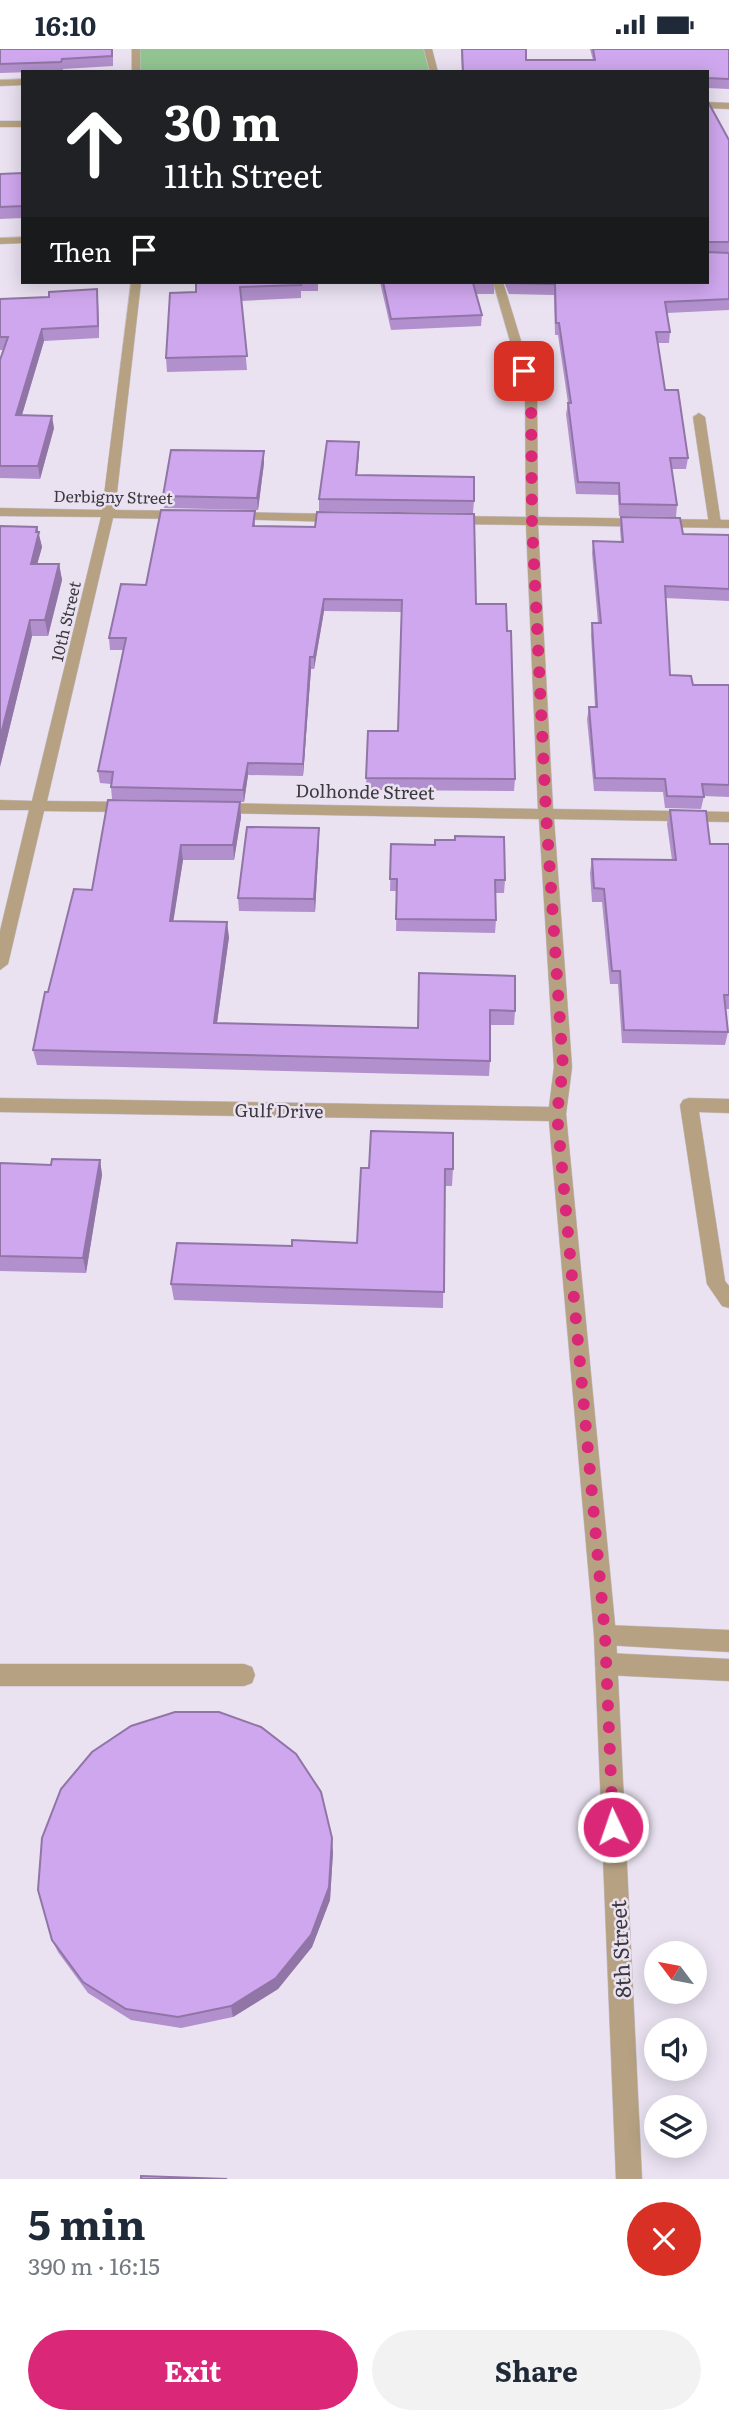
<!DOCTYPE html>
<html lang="en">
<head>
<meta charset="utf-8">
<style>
	:root { --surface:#fff; --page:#f2f2f3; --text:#1f2937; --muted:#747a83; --accent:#db2777 }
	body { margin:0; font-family:Literata,serif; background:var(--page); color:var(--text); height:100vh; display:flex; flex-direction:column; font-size:26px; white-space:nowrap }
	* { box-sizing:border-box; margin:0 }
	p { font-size:23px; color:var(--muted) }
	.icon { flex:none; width:38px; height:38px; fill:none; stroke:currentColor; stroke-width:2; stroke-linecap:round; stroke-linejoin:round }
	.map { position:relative; height:2130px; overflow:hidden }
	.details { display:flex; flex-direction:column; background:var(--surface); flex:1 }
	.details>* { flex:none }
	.guide { position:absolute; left:21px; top:21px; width:688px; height:214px; border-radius:0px; box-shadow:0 4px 18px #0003; background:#202124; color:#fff; overflow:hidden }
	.needle { width:46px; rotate:302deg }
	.tools { position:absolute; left:644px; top:1892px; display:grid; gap:14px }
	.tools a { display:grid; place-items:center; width:63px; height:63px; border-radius:50%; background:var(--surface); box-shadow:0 4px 18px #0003; font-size:35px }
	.pin { position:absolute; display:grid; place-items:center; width:60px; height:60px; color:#fff; margin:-30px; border-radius:14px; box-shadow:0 4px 10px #0006 }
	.me { position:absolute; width:77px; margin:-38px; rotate:357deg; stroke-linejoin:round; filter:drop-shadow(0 0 5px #0008) }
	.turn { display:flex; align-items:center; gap:24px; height:147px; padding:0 28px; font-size:32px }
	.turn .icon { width:91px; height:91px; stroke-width:2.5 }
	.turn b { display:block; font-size:49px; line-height:60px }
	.then { display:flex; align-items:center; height:66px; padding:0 28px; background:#0003; gap:14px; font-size:26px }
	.round { display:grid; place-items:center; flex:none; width:74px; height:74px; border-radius:37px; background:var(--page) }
	.summary { display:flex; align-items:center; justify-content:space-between; height:119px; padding:0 28px }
	h1 { font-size:42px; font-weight:700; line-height:52px }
	.action { display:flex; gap:14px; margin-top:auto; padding:14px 28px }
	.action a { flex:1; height:80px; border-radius:42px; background:var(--accent); color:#fff; font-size:28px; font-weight:700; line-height:80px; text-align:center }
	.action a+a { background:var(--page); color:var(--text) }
	.status { display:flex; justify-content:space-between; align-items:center; height:49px; padding:0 35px; background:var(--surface); direction:ltr }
	.status svg { height:19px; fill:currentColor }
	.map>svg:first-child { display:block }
	.green { fill:#92c491 }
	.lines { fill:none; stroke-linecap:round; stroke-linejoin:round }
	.service-casing { stroke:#c7c0cd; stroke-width:1 }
	.minor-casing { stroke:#c7c0cd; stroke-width:1 }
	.service { fill:#b6a283; fill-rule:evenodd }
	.minor { fill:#b6a283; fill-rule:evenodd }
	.wall { fill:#b290cd }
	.shaded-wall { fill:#9175a7 }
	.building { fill:#cfa7ee; stroke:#9175a7; stroke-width:2 }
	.route { stroke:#db2777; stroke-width:12; stroke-dasharray:0 21.6 }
	.labels { text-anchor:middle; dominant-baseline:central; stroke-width:5; stroke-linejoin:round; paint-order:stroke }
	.far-street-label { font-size:16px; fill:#3b383e; stroke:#eae2f1 }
	.street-label { font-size:18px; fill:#3b383e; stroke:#eae2f1 }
	.near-street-label { font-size:21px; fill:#3b383e; stroke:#eae2f1 }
</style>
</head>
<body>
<div class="status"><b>16:10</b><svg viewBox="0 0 49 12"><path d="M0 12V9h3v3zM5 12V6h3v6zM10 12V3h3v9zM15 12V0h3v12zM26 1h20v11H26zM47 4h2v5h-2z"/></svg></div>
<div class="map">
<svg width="729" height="2130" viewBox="0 0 729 2130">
	<rect width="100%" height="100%" fill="#eae2f1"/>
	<polygon class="green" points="136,0 428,0 434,23 136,23"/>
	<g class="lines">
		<defs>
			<g id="service">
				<polygon points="699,364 705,368 721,475 715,479 709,475 693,368"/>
				<polygon points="689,1049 729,1050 729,1064 699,1063 725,1232 729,1237 729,1259 722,1257 707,1235 680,1056 683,1051"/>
				<polygon points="605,1576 729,1581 729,1603 605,1596 597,1593 594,1586 597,1579"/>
				<polygon points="606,1604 729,1610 729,1632 606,1626 598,1623 595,1615 598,1607"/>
				<polygon points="0,1615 244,1615 252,1618 255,1626 252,1634 244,1637 0,1637"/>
			</g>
			<g id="minor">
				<rect x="132" y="0" width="8" height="23"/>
				<polygon points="424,0 432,0 438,23 430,23"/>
				<polygon points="23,30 23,36 0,37 0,31"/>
				<polygon points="707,53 729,54 729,60 707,59"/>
				<rect x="0" y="72" width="23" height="6"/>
				<polygon points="23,188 23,194 0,195 0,189"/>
				<polygon points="131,233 141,233 115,461 183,462 189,466 183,470 113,469 47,752 129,753 136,758 129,763 44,762 8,915 0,921 0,882 29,761 0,761 0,751 32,752 101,468 0,467 0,459 102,461"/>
				<polygon points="493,233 503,233 537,344 538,468 729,471 729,479 538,476 553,760 729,763 729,773 554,770 572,1018 566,1065 616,1586 642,2130 616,2130 594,1586 549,1072 0,1063 0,1049 549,1058 554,1018 539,770 217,764 210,759 217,754 538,760 526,476 453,475 447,471 453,467 526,468 525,344"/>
				<polygon points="232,463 337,465 343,469 337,473 228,470 228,464"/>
			</g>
		</defs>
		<use href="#service" class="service-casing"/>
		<use href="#minor" class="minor-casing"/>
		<use href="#service" class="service"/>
		<use href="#minor" class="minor"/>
	</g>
	<g class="wall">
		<polygon points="0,0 113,0 113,17 63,20 63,22 0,24"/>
		<polygon points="461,0 526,11 593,11 590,0 729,0 729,40 707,39 707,23 462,23"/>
		<polygon points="707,51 729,91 729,261 667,264 670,283 669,294 658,294 665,341 688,409 686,420 671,420 677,456 676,468 619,467 618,446 576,445 566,365 568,354 558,286 555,286 554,246 509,245 504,233 707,233"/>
		<polygon points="23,124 23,169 0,170 0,125"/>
		<polygon points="196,233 318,233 318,242 301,242 301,249 241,252 247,321 167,323 166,309 196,243"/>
		<polygon points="380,233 494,233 494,245 476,245 482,266 481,277 391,281"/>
		<polygon points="0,250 98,252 99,289 44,292 22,366 54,379 40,430 0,429 0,311 3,301 0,301"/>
		<polygon points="264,402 264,414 258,461 164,459 163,447"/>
		<polygon points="359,405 357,426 474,452 473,464 319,462 319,450"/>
		<polygon points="255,462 255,477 476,555 515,730 514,742 366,741 368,682 398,682 402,563 324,562 314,620 311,620 303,727 248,726 244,753 112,750 111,738 111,735 100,734 98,722 124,601 110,601 109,589 146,536"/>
		<polygon points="621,468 683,485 729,486 729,552 665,549 670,626 693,636 729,636 729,748 704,747 701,760 665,759 663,743 594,742 587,670 589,658 595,658 591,586 592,574 598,574 592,504 593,492 621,493 620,480"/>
		<polygon points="37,478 42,498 37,515 59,515 62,531 48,587 32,587 0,718"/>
		<polygon points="240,753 241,768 234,811 183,811 173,872 229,888 217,974 418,979 419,924 515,962 514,976 490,976 490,1012 489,1027 37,1016 33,1001 48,943 92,841"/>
		<polygon points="670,761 710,795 729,795 729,960 725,960 728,983 725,996 622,994 618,935 610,935 602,853 592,853 590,824 592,810 672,811 667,775"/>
		<polygon points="319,779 319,792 315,863 239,862 238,849"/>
		<polygon points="391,795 505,831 504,844 495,844 496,871 495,884 396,882 397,842 390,842"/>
		<polygon points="100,1111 102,1126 86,1224 0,1222 0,1114 51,1116"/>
		<polygon points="361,1119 453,1120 452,1137 445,1137 443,1259 174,1251 171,1235 292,1197 357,1194"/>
		<polygon points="333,1803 330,1851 312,1898 278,1940 233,1968 181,1979 131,1971 88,1944 58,1903 52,1891"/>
	</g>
	<g class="shaded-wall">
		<polygon points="97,240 98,252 99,289 98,277"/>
		<polygon points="42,280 44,292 18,379 16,366"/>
		<polygon points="52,367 54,379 40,430 38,417"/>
		<polygon points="359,393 359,405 356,438 356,426"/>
		<polygon points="264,402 264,414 258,461 257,449"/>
		<polygon points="37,478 42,498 33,530 31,515"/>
		<polygon points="59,515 62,531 48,587 45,571"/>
		<polygon points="324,550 324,562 314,620 314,608"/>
		<polygon points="30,571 32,587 0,718 0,689"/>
		<polygon points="310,608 311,620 303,727 303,715"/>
		<polygon points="248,714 248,726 244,753 243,741"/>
		<polygon points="240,753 241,768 234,811 233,796"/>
		<polygon points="319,779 319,792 315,863 314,850"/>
		<polygon points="181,796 183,811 171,887 170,872"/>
		<polygon points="227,873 229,888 215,988 214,974"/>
		<polygon points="100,1111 102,1126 86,1224 83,1209"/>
		<polygon points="332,1789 333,1803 330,1851 312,1898 278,1940 233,1968 231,1957"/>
	</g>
	<g class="building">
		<polygon points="0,0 112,0 112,7 62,10 61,13 0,15"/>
		<polygon points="462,0 526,0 526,11 595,11 593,0 729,0 729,30 707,29 707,23 463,23"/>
		<polygon points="707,51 729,91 729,193 709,193 707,194"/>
		<polygon points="23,124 23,157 0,158 0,125"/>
		<polygon points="707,203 729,204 729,250 665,253 670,283 656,283 665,341 678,341 688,409 670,409 677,456 620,455 619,434 578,433 568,354 571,354 559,274 556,274 555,235 510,234 510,233 707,233"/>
		<polygon points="196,233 300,233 301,236 240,238 247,307 166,309 170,244 196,243"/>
		<polygon points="383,233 494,233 494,234 473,234 482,266 391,270"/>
		<polygon points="97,240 98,277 42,280 16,366 52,367 38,417 0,417 0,311 8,288 0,288 0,250 49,248 49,243"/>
		<polygon points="327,392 359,393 356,426 474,428 474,452 319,450"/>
		<polygon points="171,401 264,402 257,449 163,447"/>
		<polygon points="161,461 255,462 253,477 315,478 317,463 474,465 476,555 506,555 507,582 511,582 515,730 366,729 368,682 398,682 402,551 324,550 314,608 310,608 303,715 248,714 243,741 111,738 113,723 98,722 126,589 109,589 121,535 146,536"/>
		<polygon points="621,468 680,469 683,485 729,486 729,540 665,537 670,626 691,627 693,636 729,636 729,736 702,735 704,748 667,747 665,730 595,729 589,658 597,658 592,574 601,574 593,492 623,493"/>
		<polygon points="0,477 37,478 36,483 39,483 31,515 59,515 45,571 30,571 0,689"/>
		<polygon points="108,751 240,753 233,796 181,796 170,872 227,873 214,974 418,979 419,924 515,927 515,962 490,961 490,1012 33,1001 45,943 48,943 74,840 92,841"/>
		<polygon points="670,761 706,762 710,795 729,795 729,946 724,946 728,983 624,981 620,922 612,922 604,840 594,839 592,810 676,811"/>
		<polygon points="247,778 319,779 314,850 238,849"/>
		<polygon points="455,787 504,788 505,831 495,831 496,871 396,870 397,830 390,830 391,795 435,796 435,791 455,791"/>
		<polygon points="371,1082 453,1084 453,1120 445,1120 444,1243 171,1235 177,1194 292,1197 292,1191 357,1194 361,1119 369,1119"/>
		<polygon points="52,1110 100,1111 83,1209 0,1207 0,1114 51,1116"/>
		<polygon points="175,1663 219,1663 261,1678 296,1705 321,1743 332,1789 329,1838 311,1886 276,1929 231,1957 178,1968 126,1960 83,1933 52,1891 38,1841 42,1789 61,1740 92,1703 131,1677"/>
		<polygon points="141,2127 227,2130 141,2130"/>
	</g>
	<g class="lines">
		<polyline class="route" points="524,322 531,344 532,473 546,764 563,1018 557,1065 605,1586 613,1778"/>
	</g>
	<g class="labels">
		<g class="far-street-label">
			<text transform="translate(113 447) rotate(1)">Derbigny Street</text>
			<text transform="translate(65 572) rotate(-77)">10th Street</text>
		</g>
		<g class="street-label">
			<text transform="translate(365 742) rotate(1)">Dolhonde Street</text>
			<text transform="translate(279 1061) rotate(1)">Gulf Drive</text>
		</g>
		<g class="near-street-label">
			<text transform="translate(619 1900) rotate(-93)">8th Street</text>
		</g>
	</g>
</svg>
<div class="tools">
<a><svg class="needle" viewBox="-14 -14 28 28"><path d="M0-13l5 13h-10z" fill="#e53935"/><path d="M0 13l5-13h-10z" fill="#747a83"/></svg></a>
<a><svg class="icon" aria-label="sound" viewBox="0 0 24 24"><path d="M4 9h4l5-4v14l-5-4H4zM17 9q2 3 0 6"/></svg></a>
<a><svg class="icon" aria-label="layers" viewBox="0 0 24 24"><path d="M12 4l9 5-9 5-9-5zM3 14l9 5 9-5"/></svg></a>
</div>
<div class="pin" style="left:524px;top:322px;background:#d93025"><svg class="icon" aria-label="arrive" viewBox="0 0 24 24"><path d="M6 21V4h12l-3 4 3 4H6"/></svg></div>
<svg class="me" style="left:613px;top:1778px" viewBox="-20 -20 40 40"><circle r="17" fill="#db2777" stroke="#fff" stroke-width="3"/><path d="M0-11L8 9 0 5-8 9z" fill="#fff"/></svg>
<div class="guide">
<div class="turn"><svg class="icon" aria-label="ahead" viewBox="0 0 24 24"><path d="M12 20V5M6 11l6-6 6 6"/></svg><div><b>30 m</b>11th Street</div></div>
<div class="then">Then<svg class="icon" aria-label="arrive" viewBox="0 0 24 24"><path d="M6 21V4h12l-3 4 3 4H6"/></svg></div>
</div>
</div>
<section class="details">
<div class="summary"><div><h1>5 min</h1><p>390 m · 16:15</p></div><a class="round" style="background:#d93025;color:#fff"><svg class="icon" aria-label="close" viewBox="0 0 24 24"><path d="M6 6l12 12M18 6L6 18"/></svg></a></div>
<div class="action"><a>Exit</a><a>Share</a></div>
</section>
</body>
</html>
